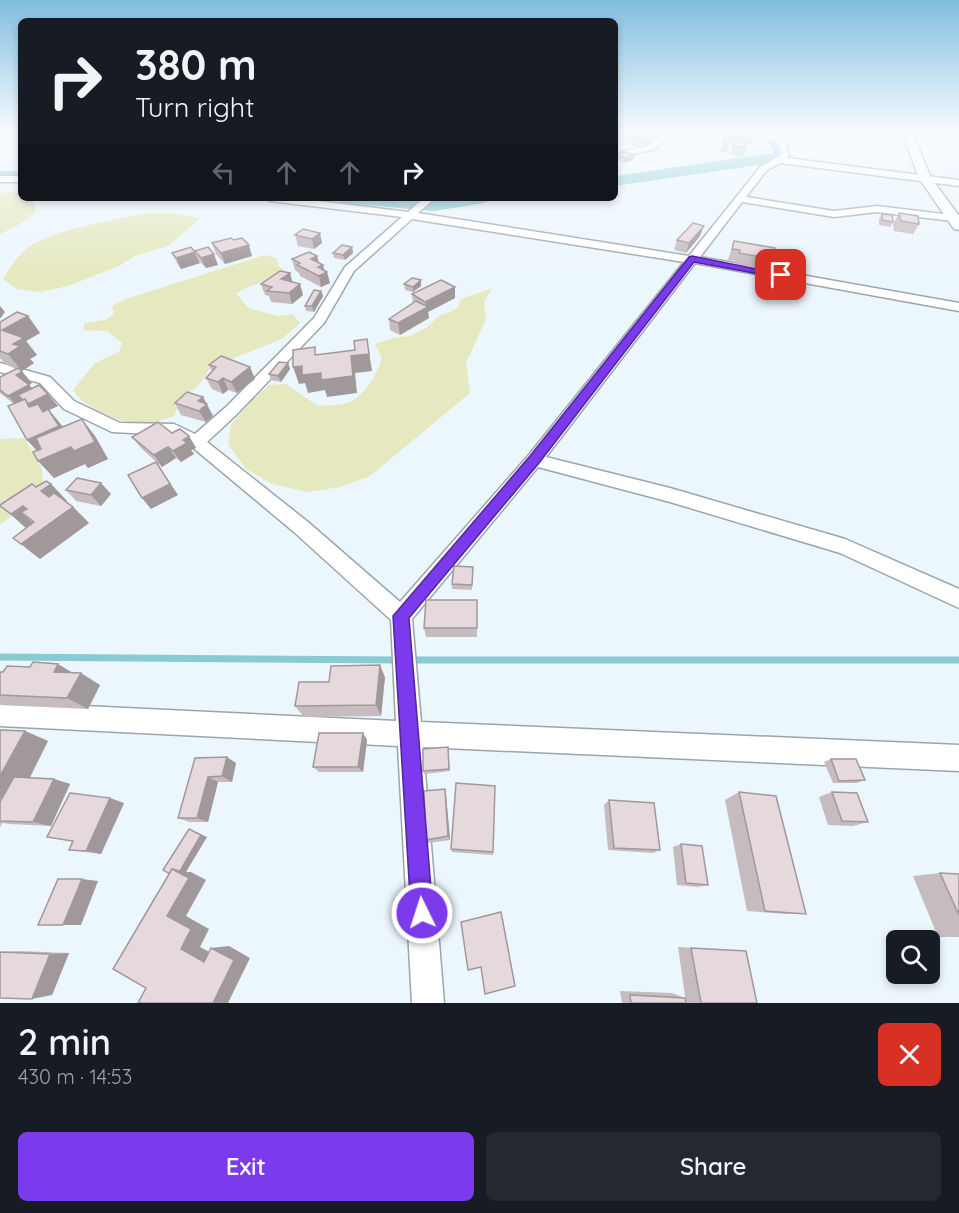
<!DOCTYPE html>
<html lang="en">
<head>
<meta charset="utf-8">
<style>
	:root { --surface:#171b24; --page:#242831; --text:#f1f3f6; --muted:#9ea1a6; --accent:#7c3aed }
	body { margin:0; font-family:Quicksand,sans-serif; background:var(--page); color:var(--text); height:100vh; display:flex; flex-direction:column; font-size:22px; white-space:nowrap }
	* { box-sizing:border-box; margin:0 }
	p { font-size:20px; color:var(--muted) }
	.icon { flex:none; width:33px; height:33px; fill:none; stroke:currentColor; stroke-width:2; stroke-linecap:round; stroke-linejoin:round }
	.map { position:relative; height:1003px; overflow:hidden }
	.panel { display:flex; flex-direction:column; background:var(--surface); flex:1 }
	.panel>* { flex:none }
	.top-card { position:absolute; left:18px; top:18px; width:600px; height:183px; border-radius:9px; box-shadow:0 3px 9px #0003; background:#171b24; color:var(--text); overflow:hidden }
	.fabs { position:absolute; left:886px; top:930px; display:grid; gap:12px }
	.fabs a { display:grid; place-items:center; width:54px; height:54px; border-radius:9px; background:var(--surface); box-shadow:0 3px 9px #0003; font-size:30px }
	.pin { position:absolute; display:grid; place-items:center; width:51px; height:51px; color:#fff; margin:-26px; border-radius:12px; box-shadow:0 3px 9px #0006 }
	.me { position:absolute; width:66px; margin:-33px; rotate:356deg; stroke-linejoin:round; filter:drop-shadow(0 0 4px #0008) }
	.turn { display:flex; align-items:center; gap:21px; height:126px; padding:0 18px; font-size:27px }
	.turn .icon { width:78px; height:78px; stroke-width:2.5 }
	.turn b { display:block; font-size:42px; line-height:51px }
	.lanes { display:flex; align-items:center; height:57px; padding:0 18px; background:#0003; justify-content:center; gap:30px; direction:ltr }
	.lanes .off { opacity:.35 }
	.round { display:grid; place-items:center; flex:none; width:63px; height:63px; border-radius:9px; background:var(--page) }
	.headline { display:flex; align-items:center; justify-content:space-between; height:102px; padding:0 18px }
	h1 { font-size:36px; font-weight:600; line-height:45px }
	.cta { display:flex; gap:12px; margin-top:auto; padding:12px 18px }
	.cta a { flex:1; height:69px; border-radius:9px; background:var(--accent); color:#fff; font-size:24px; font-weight:600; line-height:69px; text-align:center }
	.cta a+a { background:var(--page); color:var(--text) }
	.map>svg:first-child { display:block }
	.green { fill:#e6e9bf }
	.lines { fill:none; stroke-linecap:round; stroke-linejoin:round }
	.stream { stroke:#89cbd3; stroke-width:7 }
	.river { fill:#89cbd3; fill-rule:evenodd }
	.minor-casing { stroke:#9ca5ad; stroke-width:3 }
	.secondary-casing { stroke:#9ca5ad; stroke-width:3 }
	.minor { fill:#fff; fill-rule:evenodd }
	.secondary { fill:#fff; fill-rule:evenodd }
	.wall { fill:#c6bbbe }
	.shaded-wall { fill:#a1989b }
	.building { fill:#e6d9dd; stroke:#a1989b; stroke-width:1.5 }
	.route { fill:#7c3aed; stroke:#51269a; stroke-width:1.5 }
</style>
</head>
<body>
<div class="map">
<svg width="959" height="1003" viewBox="0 0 959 1003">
	<rect width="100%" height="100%" fill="#ecf6fd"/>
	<g class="green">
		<path d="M9,192L21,194V198C33,198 34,200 36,212L17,226L0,234V193Z"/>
		<path d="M146,213H169L201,218L168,246L135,256L119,266L68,286L40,292L17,289L3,279C11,266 19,253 33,244C57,230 117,219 146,213Z"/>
		<path d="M265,255L277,258L278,266L285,271L236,293L248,308L278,316L293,314L300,323L282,339L211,367L199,385L183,398L173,417C164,419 154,423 145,424C123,425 84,408 73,390L95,363L119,352L122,343L107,331L83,330L85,323L105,320L114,314L112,306L126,299Z"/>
		<path d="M493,288L484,301L486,319L466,363L470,393L370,476L341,487L308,492L272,484L246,469L228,444L231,425L252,400L269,385L286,384L318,406C327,405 338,406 347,403C365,397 376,375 382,359L375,344L393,338L409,336L426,328L439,316L458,308L461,299Z"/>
		<polygon points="24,438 41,466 45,492 0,525 0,439"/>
	</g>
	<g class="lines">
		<g class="stream">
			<polyline points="0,657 399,660"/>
			<polyline points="409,660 959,660"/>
		</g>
		<g class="river">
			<polygon points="759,132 772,132 788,150 784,159 759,165 615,186 615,176 773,153 774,150"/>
			<rect x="0" y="171" width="21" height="8"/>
			<polygon points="334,198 397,198 434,201 454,198 492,198 484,203 434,211 342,203"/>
		</g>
		<defs>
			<g id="minor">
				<polygon points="665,132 673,132 655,149 615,158 615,154 649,145"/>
				<path d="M703,132L771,134L769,132H777L787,146L789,156L787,158L959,180V186L780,163L767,170L746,197L834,211L877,206L952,215L957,218L952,221L877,212L834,217L742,202L700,257L959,303V311L695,263L546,457L670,488L845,539L959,589V608L840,553L670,502L538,467L412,619L421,722L959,745V771L423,747L444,1003H412L398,746L0,726V702L396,721L391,620L294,532L191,446L171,435L112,432L64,409L40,383L0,372V363L50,377L74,401L120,423L174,424L195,434L226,407L314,318L345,267L402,217L270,201L265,198H294L408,212L424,198H435L418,213L689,256L761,166L781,155L779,146L774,139ZM412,219L684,262L528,456L400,602L308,522L207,442L236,415L324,323L354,271Z"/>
				<rect x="0" y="176" width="21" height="6"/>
			</g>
			<polygon id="secondary" points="902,132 912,132 931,178 959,216 959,230 954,229 919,178"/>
		</defs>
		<use href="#minor" class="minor-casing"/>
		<use href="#secondary" class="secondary-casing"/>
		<use href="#minor" class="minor"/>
		<use href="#secondary" class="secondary"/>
	</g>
	<g class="wall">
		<polygon points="644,132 661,132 661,134 654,138 651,136 650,144 645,147 632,145 632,143 627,142 629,133 644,133"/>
		<polygon points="724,132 753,132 755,135 752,143 748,143 744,156 740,155 739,157 730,154 734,141 735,141 734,140 731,140 727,152 720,152 725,137 724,135"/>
		<polygon points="615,154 633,160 624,163 615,159"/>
		<polygon points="899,213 919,224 913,234 894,231 893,224"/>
		<polygon points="882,214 893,222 890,227 879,225 879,219"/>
		<polygon points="303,229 322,243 314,249 298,246 295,235"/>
		<polygon points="700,236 686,253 674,250 677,240"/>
		<polygon points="734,241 778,260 773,271 735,264 736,261 728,260"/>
		<polygon points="212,243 252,256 225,264 216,254"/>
		<polygon points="352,247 353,253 345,260 334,258 333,253"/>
		<polygon points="195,251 218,265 206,268 200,262"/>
		<polygon points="172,253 200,263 181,269 177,263"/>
		<polygon points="317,256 319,263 324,271 330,283 321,287 300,276 299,273 295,270 292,259"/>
		<polygon points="290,273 292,282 300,284 303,295 292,304 271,302 269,296 265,295 261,284"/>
		<polygon points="404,284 421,286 413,292 405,290"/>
		<polygon points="321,291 323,296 314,312 306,311 305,306"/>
		<polygon points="412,294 455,298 428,312 429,318 400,335 390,330 389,319 413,304"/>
		<polygon points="28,316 40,333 26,341 37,355 30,359 34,363 22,371 32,383 29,385 32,388 58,406 49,410 63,427 95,436 108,459 88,468 85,464 54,478 37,451 27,440 14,404 0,393 0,377 16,369 5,364 0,358 0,322"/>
		<polygon points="288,363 290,369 281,382 271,380 269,374"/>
		<polygon points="209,365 250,367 255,379 237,393 228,390 223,394 212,389 206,378 212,371"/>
		<polygon points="203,397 213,416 206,422 181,415 175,403"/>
		<polygon points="172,433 189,436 196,448 191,450 194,454 181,462 176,458 162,467 141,448 132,437"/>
		<polygon points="51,484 67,501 66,502 73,507 89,523 40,559 13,538 26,528 0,506 36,487"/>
		<polygon points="66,490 111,494 101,506 76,501"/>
		<polygon points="473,567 472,590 452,589 452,584"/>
		<polygon points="477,600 477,637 426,637 424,628"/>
		<polygon points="0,672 72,673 100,685 88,709 0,705"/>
		<polygon points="385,677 381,716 304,717 295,706 329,682"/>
		<polygon points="0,730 25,731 48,741 30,778 54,779 70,784 51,826 9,824 2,823 0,827"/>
		<polygon points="363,733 367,740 363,772 319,772 313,767"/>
		<polygon points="448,747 450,771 424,774 423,771"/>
		<polygon points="195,758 236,763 232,782 218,782 208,822 189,822 178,818"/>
		<polygon points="831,759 865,780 857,783 833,783 824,762"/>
		<polygon points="739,792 806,914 786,914 747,911 725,800"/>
		<polygon points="832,792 868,822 853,826 828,825 819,797"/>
		<polygon points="446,794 450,840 428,843 426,840"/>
		<polygon points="609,800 660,850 653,853 608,850 604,805"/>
		<polygon points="124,803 101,854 69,850 73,842 47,837"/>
		<polygon points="681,844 708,885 698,887 677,885 673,847"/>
		<polygon points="451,849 493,852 493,855 452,852"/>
		<polygon points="940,873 959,874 959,937 938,937 913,876"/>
		<polygon points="678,947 746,951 757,1003 686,1003"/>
		<polygon points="20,951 69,953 52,995 0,952"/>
		<polygon points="620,991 672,993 685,998 686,1003 622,1003"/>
	</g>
	<g class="shaded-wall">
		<polygon points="657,132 661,132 661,134 654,138 655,133"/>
		<polygon points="652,135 650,144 645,147 647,138"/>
		<polygon points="634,155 633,160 624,163 625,158"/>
		<polygon points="704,226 700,236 686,253 689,243"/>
		<polygon points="320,233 322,243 314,249 312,239"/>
		<polygon points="249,245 252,256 225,264 221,253"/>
		<polygon points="352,247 353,253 345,260 343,255"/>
		<polygon points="195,252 200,263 181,269 176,258"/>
		<polygon points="214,254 218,265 206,268 201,258"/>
		<polygon points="317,256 320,266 323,265 325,273 327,272 330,283 321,287 319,276 311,259"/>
		<polygon points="290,273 293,284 281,279"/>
		<polygon points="421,280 421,286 413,292 413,287"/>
		<polygon points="300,284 303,295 292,304 289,293"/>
		<polygon points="455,287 455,298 428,312 429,318 400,335 398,323 426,308 425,302"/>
		<polygon points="321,291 323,296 314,312 312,306"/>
		<polygon points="0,306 5,312 0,319"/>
		<polygon points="28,316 40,333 26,341 37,355 30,359 34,363 22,371 8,354 2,330"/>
		<polygon points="367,339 372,371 355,373 357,393 327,397 325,390 308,393 305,383 299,384 293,367 351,356"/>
		<polygon points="288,363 290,369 281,382 278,376"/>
		<polygon points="250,367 255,379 237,393 231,382"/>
		<polygon points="22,372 32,383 29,385 39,396 48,394 58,406 49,410 63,427 73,444 43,457 27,440 38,415 25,403 18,407 8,396 16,375"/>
		<polygon points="223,378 228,390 223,394 218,382"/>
		<polygon points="203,397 213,416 206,422 199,411 198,401"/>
		<polygon points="82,419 95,436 108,459 88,468 85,464 54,478 38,461"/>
		<polygon points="189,436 196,448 191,450 194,454 181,462 173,451 183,440"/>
		<polygon points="168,447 176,458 162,467 154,455"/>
		<polygon points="164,474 178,495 151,509 142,498"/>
		<polygon points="101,483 111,494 101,506 91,495"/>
		<polygon points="51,484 67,501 57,508 41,491"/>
		<polygon points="23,506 41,522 21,512 36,526 29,531 11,514"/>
		<polygon points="73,507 89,523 40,559 21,544"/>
		<polygon points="58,664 78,676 54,672"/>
		<polygon points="380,665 385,677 381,716 376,705"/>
		<polygon points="81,673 100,685 88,709 67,698"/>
		<polygon points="25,731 48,741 17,802 0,798 0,776"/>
		<polygon points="363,733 367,740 363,772 358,767"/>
		<polygon points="227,757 236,763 232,782 222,776"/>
		<polygon points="208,777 218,782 208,822 197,818"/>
		<polygon points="54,779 70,784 51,826 33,822"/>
		<polygon points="445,789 446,794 450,840 448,836"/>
		<polygon points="110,798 124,803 101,854 86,851"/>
		<polygon points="189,829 207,837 186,872 191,872 206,880 186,916 209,929 200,947 222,959 204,962 181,949 167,916 172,869"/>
		<polygon points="82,879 98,881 81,925 63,925"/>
		<polygon points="229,946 250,958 228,1003 213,1003 211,948"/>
		<polygon points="69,953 52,995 32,999 50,954"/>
	</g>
	<g class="building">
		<polygon points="630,132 639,132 635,135 629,133"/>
		<polygon points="639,132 652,135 647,138 634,136"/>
		<polygon points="738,132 753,132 755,135 739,134"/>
		<polygon points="725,137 732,138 730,143 723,142"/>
		<polygon points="734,141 748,143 747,146 742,146 742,148 733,145"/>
		<polygon points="624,152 634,155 625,158 615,154"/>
		<polygon points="899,213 918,216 919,224 901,221"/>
		<polygon points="882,214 892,215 893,222 882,220"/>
		<polygon points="693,223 704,226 689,243 677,240"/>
		<polygon points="303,229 320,233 312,239 295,235"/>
		<polygon points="231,238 234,240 242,238 249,245 221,253 212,243"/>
		<polygon points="734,241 775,248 775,254 779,254 778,260 739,253 740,250 732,249"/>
		<polygon points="342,245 352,247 343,255 333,253"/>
		<polygon points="191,247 195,252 176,258 172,253"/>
		<polygon points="208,247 214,254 201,258 195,251"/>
		<polygon points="309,252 317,256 311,259 323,265 318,267 327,272 319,276 297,265 300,263 292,259"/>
		<polygon points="280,271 290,273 281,279 300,284 289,293 267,291 272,287 261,284"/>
		<polygon points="412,278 421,280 413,287 404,284"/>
		<polygon points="441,280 455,287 425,302 412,294"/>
		<polygon points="314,290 321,291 312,306 305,306"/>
		<polygon points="416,301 428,307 398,323 389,319"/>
		<polygon points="17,312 28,316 2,330 24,338 13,344 20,346 8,354 0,351 0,322"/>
		<polygon points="367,339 369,354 351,356 353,376 321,380 321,373 302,375 302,366 293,367 293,350 315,347 315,355 355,350 354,341"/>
		<polygon points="221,356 250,367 231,382 223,378 218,382 206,378 216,367 209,365"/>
		<polygon points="279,362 288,363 278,376 269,374"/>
		<polygon points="18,368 22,372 16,375 29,385 8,396 0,390 0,377"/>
		<polygon points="39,385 48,394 28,404 25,399 23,400 18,395"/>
		<polygon points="187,392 203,397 198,401 207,404 199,411 175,403"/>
		<polygon points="25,399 29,407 38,404 43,412 48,409 59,426 27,440 8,406"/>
		<polygon points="82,419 95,442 74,451 71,447 38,461 33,452 41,449 36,438"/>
		<polygon points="158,422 172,433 180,429 189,436 183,440 187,443 173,451 168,447 154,455 132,437"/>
		<polygon points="156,462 170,484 142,498 128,475"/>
		<polygon points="77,478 101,483 91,495 66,490"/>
		<polygon points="46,481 51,484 41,491 49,497 54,493 73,507 21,544 13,538 34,522 21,512 27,509 23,506 11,514 0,506 0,505 32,484 36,487"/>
		<polygon points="454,566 473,567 472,585 452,584"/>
		<polygon points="426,600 477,600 477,628 424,628"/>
		<polygon points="33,662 58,664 54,672 81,673 67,698 0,695 0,672 3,672 7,666 30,667"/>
		<polygon points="380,665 376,705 295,706 299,682 329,682 331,666"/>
		<polygon points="0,730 25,731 0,776"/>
		<polygon points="319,733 363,733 358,767 313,767"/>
		<polygon points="448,747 449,769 423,771 423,749"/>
		<polygon points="227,757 222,776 208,777 197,818 178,818 195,758"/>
		<polygon points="831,759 856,759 865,780 839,781"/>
		<polygon points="14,777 54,779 33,822 0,821 0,802"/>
		<polygon points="456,783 495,786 493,852 451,849"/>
		<polygon points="445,789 448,836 426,840 424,791"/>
		<polygon points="739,792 776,796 806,914 765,911"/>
		<polygon points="832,792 857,793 868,822 842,821"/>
		<polygon points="70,793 110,798 86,851 69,850 73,841 47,837"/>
		<polygon points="609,800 654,803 660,850 614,848"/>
		<polygon points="189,829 201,835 180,871 172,869 170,874 163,870"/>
		<polygon points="681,844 702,846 708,885 686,883"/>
		<polygon points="172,869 189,878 167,916 191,929 181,949 204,962 211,948 234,960 213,1003 138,1003 146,988 113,969"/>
		<polygon points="940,873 959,874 959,915"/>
		<polygon points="58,879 82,879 63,925 38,925"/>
		<polygon points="501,912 515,986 485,994 481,967 468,970 461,922"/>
		<polygon points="691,948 746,951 757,1003 701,1003"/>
		<polygon points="0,952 50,954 32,999 0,998"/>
		<polygon points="630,995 685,998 686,1003 631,1003"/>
	</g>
	<linearGradient id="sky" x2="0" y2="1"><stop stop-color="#82bde0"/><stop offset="0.48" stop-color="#f6fbfe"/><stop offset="1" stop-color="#f6fbfe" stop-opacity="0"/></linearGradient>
	<rect width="959" height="273" fill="url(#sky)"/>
	<polygon class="route" points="692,256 786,275 781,278 694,262 539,463 409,618 433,913 430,921 422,924 414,921 411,913 393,616 530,456 689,257"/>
</svg>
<div class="fabs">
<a><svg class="icon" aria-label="search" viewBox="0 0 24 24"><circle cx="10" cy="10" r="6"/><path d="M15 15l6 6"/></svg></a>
</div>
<div class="pin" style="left:781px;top:275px;background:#d93025"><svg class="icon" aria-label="arrive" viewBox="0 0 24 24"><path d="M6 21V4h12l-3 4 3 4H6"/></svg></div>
<svg class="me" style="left:422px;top:913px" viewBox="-20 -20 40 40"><circle r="17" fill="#7c3aed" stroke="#fff" stroke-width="3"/><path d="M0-11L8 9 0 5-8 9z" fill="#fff"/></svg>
<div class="top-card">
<div class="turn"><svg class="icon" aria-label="right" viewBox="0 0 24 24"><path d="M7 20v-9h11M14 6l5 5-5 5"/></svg><div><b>380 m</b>Turn right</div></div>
<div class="lanes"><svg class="icon off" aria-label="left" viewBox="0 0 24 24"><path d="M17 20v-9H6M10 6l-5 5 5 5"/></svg><svg class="icon off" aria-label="ahead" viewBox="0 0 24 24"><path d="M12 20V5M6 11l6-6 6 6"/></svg><svg class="icon off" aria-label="ahead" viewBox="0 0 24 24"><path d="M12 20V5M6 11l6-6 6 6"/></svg><svg class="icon" aria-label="right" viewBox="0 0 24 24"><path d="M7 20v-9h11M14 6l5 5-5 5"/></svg></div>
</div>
</div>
<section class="panel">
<div class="headline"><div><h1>2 min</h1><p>430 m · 14:53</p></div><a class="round" style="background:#d93025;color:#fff"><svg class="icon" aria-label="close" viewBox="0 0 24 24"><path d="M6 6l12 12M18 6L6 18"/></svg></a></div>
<div class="cta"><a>Exit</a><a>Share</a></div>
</section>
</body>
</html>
